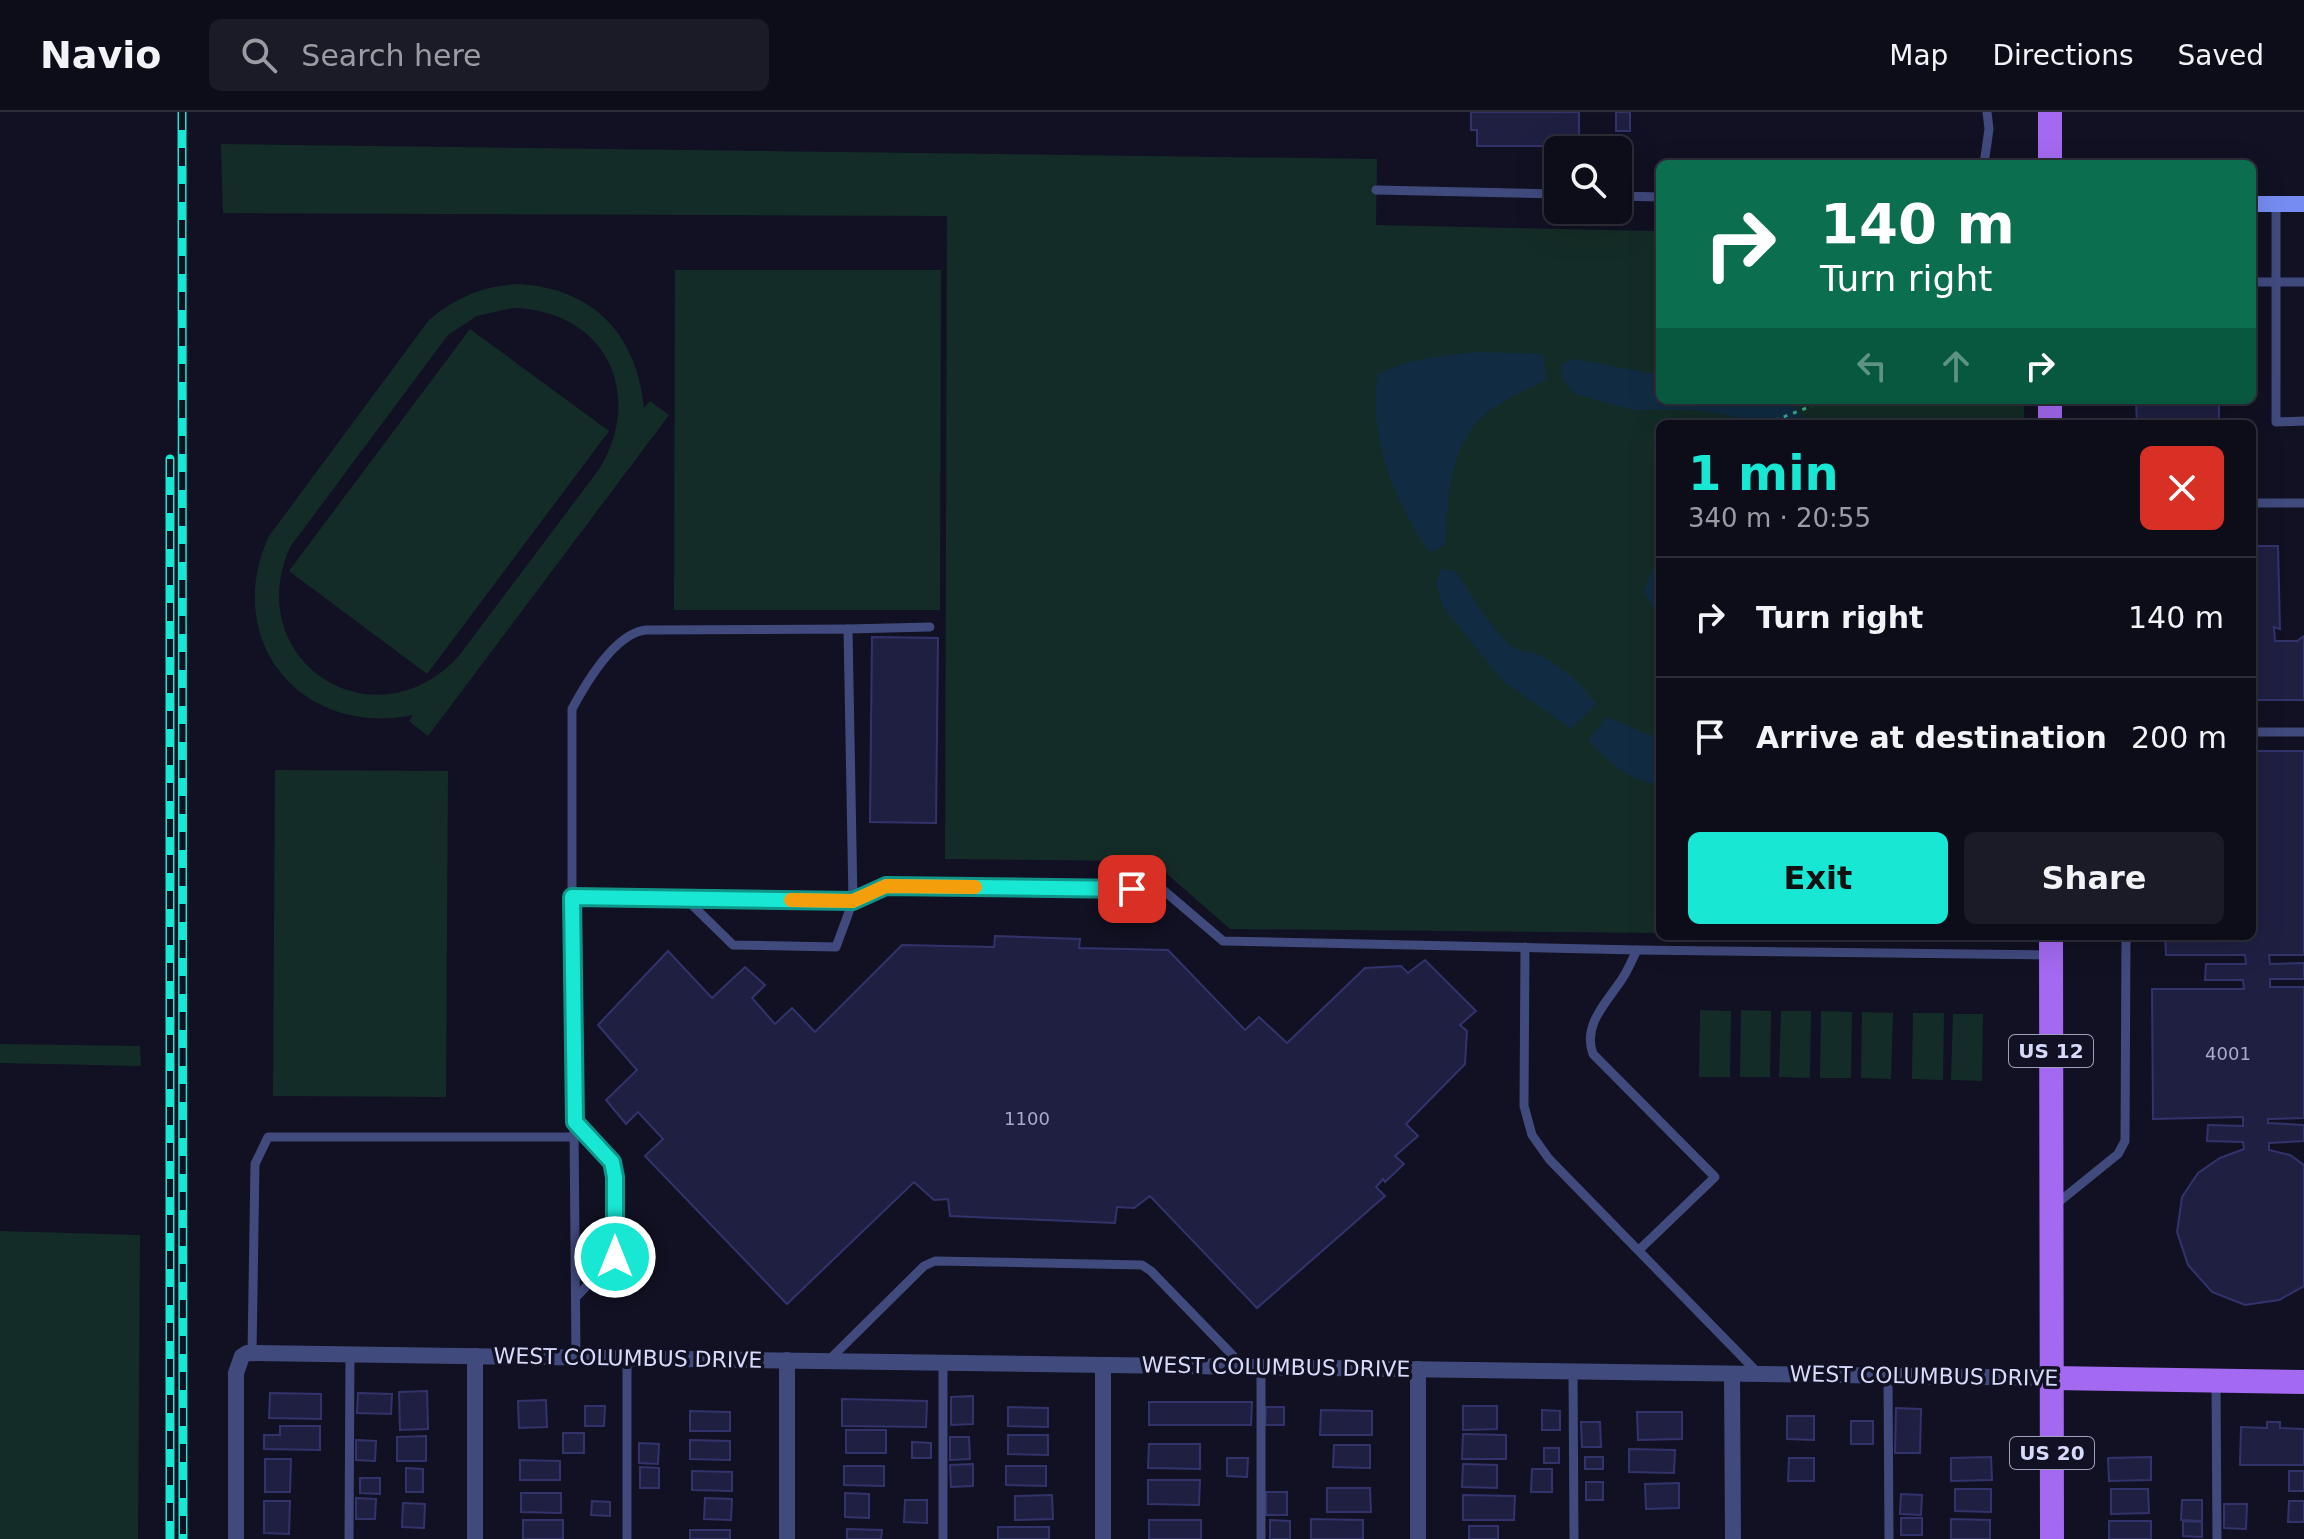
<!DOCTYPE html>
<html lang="en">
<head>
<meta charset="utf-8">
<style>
	:root { --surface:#0d0d1a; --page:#1b1b27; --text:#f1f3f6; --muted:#9a9ca2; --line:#2d2d39; --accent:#17e7d3 }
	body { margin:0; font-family:"DejaVu Sans",sans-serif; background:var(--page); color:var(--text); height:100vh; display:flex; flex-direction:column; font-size:30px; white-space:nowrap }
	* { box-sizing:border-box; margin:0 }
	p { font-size:26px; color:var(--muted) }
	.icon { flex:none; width:44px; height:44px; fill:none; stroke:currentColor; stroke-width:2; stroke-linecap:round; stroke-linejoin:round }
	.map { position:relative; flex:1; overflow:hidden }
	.side { position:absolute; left:1656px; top:308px; width:600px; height:520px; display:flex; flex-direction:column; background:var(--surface); border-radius:12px; box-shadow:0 8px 32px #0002,0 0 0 2px var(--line) }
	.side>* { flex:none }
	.hud { position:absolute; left:1656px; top:48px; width:600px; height:244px; border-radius:12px; box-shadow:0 8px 32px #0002,0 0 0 2px var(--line); background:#0b6e4f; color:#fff; overflow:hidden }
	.fabs { position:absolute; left:1544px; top:24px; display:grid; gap:16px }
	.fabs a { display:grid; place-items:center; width:88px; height:88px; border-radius:12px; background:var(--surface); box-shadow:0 8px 32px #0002,0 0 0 2px var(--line); font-size:40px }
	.pin { position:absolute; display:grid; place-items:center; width:68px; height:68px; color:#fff; margin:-34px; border-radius:16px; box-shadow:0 4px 12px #0006 }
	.me { position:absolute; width:88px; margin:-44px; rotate:0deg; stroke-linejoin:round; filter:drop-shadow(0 0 6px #0008) }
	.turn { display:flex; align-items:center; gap:28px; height:168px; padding:0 32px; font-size:36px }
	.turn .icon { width:104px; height:104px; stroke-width:2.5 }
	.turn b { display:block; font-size:56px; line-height:68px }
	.lanes { display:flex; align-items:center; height:76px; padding:0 32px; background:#0003; justify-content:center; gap:40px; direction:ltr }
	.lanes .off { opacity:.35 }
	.round { display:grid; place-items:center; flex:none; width:84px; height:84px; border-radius:12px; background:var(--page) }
	.headline { display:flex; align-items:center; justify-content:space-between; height:136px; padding:0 32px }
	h1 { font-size:48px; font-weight:600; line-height:60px; color:var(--accent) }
	.action { display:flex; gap:16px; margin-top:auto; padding:16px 32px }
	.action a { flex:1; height:92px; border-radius:12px; background:var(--accent); color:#111; font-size:32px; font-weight:600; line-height:92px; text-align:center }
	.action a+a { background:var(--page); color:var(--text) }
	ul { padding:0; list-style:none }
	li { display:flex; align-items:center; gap:24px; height:120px; padding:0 32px; border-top:2px solid var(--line) }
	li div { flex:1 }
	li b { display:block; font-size:30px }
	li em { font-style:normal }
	header { display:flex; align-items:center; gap:48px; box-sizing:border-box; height:112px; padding:0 40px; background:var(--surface); border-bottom:2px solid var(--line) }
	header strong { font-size:38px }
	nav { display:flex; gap:44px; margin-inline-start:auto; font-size:28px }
	.search { width:560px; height:72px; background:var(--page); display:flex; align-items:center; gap:20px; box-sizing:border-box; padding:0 28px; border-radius:12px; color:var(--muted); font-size:30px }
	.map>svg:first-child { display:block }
	.green { fill:#142c27; fill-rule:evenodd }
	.water { fill:#112c42 }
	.building { fill:#1f1f42; stroke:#33336c; stroke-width:2 }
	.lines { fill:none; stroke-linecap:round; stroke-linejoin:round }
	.path { stroke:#3bab8e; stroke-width:3; stroke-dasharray:4 6; stroke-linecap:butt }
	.lane { stroke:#404a7d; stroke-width:9 }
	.street { stroke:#404a7d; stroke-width:16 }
	.secondary { stroke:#778cf2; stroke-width:16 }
	.primary { stroke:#a369f0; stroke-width:24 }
	.rail-casing { stroke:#17e7d3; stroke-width:9 }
	.rail { stroke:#111123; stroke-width:6; stroke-dasharray:18; stroke-linecap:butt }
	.route-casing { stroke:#0f9689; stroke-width:20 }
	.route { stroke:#17e7d3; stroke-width:14 }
	.slow { stroke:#f59e0b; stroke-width:14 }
	.labels { text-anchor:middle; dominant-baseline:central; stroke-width:7; stroke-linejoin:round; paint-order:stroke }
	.number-label { font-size:18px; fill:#a9abcd }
	.shield { fill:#111123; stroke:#9c9eba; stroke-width:2 }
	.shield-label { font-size:20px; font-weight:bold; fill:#d7dafb }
	.street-label { font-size:22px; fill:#d7dafb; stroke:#111123 }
</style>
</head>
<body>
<header>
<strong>Navio</strong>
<div class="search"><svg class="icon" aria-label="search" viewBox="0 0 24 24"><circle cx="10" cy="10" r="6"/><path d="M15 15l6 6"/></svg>Search here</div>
<nav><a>Map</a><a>Directions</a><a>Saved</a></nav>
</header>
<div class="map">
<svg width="2304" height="1427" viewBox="0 0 2304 1427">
	<rect width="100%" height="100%" fill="#111123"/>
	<g class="green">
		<polygon points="221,32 1377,47 1376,113 1660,119 1660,288 2024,288 2024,312 1660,312 1660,821 1230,817 1166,761 1129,749 945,747 947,104 223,101"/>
		<polygon points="675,158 941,158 940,498 674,498"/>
		<path d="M518,172C593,176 637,222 644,296L650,289L669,303L428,624L409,609L413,603C301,626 221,528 269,424L429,208C456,185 483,174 518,172ZM512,196C602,197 646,278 600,356L458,545C373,636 240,548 290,435L448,223L477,204Z"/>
		<polygon points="470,217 609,319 427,562 289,459"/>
		<polygon points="275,658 448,659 446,985 273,984"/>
		<polygon points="1700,898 1731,899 1730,965 1699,965"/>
		<polygon points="1741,898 1771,899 1770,965 1740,965"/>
		<polygon points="1781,899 1811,899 1810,966 1779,965"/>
		<polygon points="1821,899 1852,900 1851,966 1820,966"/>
		<polygon points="1862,900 1893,901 1891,967 1861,966"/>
		<polygon points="1913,901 1944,901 1943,968 1912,967"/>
		<polygon points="1953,902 1983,902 1982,969 1951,968"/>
		<polygon points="0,932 140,934 141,954 0,951"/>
		<polygon points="0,1119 140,1123 138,1427 0,1427"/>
	</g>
	<g class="water">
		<path d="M1483,240L1543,242L1547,267C1528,277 1509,285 1492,297C1451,324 1446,388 1446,432L1430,441C1395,391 1367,324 1378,262C1414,245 1445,243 1483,240Z"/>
		<polygon points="1574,247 1660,263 1660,288 1789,288 1801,303 1803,312 1754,312 1729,303 1695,298 1634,298 1574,282 1561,264 1562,252"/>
		<polygon points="1660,448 1660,504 1643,480 1653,457"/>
		<path d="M1441,457L1455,459C1472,481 1494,525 1517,537C1524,541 1534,540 1541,544C1568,558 1578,570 1597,592L1571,617L1504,570L1479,540L1443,495L1436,470Z"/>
		<path d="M1607,605L1660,627V672C1628,670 1610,650 1588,628Z"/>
	</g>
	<g class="building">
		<polygon points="1471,0 1579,0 1579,34 1477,34 1477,18 1471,18"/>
		<rect x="1616" y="0" width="14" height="19"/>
		<polygon points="2136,288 2219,288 2219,312 2137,312"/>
		<polygon points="2252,434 2278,434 2280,517 2274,515 2275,529 2297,529 2304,524 2304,588 2252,588"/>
		<polygon points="872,525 938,526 936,711 870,710"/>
		<polygon points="2252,639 2304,639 2304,843 2269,843 2270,852 2304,851 2304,867 2270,867 2270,875 2304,875 2304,1006 2268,1007 2268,1011 2304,1013 2304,1029 2269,1031 2269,1038 2290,1043 2304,1053 2304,1174 2279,1188 2245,1193 2212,1180 2188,1153 2177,1120 2182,1085 2198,1061 2220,1046 2244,1037 2243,1030 2207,1029 2208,1013 2243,1014 2243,1005 2153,1007 2152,877 2244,877 2243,868 2205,868 2206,852 2246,852 2245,843 2166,843 2165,824 2252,824"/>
		<polygon points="995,824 1080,827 1079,836 1168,838 1245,918 1259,905 1287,931 1365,856 1401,854 1408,861 1425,848 1476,899 1460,913 1467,919 1465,952 1406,1012 1418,1024 1395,1044 1404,1052 1385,1070 1383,1067 1376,1075 1385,1084 1257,1196 1150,1084 1134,1096 1117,1095 1115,1111 950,1104 948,1087 934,1088 914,1070 787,1192 645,1044 663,1027 638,1000 626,1012 606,988 637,958 598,913 668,839 712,886 745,855 765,873 752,886 775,912 792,896 815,920 902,833 994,835"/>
		<polygon points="427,1279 428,1317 400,1318 399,1280"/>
		<polygon points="270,1281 321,1282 321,1307 269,1306"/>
		<polygon points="358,1281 392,1282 391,1302 357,1301"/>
		<polygon points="973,1284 973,1312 951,1313 951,1285"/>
		<polygon points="842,1287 927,1289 926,1315 842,1314"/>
		<polygon points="546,1288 547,1315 519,1316 518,1289"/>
		<polygon points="1149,1290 1252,1290 1251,1313 1149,1313"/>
		<polygon points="585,1294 605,1294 604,1314 585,1314"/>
		<polygon points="1463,1294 1497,1294 1497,1317 1463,1318"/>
		<polygon points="1008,1295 1048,1296 1048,1315 1008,1314"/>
		<polygon points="1266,1295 1284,1295 1284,1313 1265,1313"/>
		<polygon points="1896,1296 1921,1297 1920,1341 1895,1341"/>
		<polygon points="1321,1298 1372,1299 1372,1323 1320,1323"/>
		<polygon points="1542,1298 1560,1299 1560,1318 1542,1318"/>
		<polygon points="690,1299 730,1300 730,1319 690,1319"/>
		<polygon points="1637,1300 1682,1300 1682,1327 1638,1328"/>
		<polygon points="1787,1304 1814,1304 1814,1328 1787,1327"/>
		<rect x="1851" y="1309" width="22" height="23"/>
		<polygon points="1581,1310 1600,1310 1601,1335 1582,1335"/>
		<polygon points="2267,1310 2280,1310 2280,1316 2304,1317 2304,1353 2240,1353 2241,1315 2267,1316"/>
		<polygon points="280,1314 320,1314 320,1338 264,1337 264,1323 280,1323"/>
		<rect x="846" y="1318" width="40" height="23"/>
		<rect x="563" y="1321" width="21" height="20"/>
		<polygon points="1463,1322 1506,1323 1506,1347 1462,1347"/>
		<polygon points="1008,1323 1048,1323 1048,1343 1008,1342"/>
		<polygon points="426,1324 426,1349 397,1349 397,1325"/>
		<polygon points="950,1325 969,1325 970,1347 950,1348"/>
		<polygon points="356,1328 376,1329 375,1349 356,1348"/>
		<polygon points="690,1328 730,1329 730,1348 690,1347"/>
		<polygon points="912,1330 931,1331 931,1346 912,1346"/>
		<polygon points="639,1331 659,1332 658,1352 639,1351"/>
		<polygon points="1149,1332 1200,1332 1200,1357 1148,1356"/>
		<polygon points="1334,1333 1370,1333 1370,1356 1333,1355"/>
		<rect x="1544" y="1336" width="15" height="15"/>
		<polygon points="1629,1337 1675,1338 1674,1361 1629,1360"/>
		<rect x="1585" y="1345" width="18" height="12"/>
		<polygon points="1991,1345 1992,1368 1951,1369 1951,1346"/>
		<polygon points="2151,1345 2151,1368 2109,1369 2108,1346"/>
		<polygon points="1227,1346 1248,1346 1247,1365 1227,1364"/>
		<polygon points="1789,1346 1814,1346 1814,1369 1788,1369"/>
		<polygon points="265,1347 291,1347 290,1380 265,1380"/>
		<polygon points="520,1348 560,1349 560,1368 520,1368"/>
		<polygon points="973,1352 973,1374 951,1375 950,1353"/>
		<polygon points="1463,1352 1497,1353 1497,1376 1462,1375"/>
		<polygon points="844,1354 884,1354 884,1374 844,1373"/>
		<polygon points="1006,1354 1046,1354 1046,1374 1006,1373"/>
		<polygon points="640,1355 659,1356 659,1376 640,1376"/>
		<polygon points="406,1356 423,1357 423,1380 406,1380"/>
		<polygon points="1532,1357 1552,1357 1552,1380 1531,1380"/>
		<polygon points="692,1359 732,1360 732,1379 692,1378"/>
		<rect x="2289" y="1359" width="15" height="20"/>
		<polygon points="360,1366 380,1366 380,1382 360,1381"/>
		<polygon points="1148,1368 1200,1368 1199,1393 1148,1392"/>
		<rect x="1586" y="1370" width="17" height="18"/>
		<polygon points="1679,1371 1679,1396 1646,1397 1645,1372"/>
		<polygon points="1327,1376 1370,1376 1371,1400 1327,1400"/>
		<polygon points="1955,1377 1991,1377 1991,1400 1955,1399"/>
		<polygon points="2111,1377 2148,1377 2149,1401 2111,1402"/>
		<rect x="1266" y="1380" width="21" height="23"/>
		<polygon points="521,1381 561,1381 561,1401 521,1400"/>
		<polygon points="845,1381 869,1382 869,1406 845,1405"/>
		<polygon points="1901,1382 1922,1383 1921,1403 1900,1402"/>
		<polygon points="1052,1383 1053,1407 1015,1408 1015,1384"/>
		<polygon points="1463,1383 1515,1384 1514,1408 1463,1408"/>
		<polygon points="356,1386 376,1387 375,1407 356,1407"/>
		<polygon points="705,1386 732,1387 731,1408 704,1407"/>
		<polygon points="905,1388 927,1388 927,1411 904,1410"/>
		<polygon points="2182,1388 2202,1388 2202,1409 2181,1408"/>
		<polygon points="264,1389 290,1389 289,1422 264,1421"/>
		<polygon points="592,1389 610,1390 610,1404 591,1403"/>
		<polygon points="2289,1389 2304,1389 2304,1410 2288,1410"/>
		<polygon points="403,1391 425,1392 424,1416 402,1415"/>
		<polygon points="2224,1392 2247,1392 2246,1417 2224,1416"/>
		<rect x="1901" y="1406" width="21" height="17"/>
		<polygon points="1311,1407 1363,1408 1363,1427 1311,1427"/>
		<polygon points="1951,1407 1990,1408 1990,1427 1951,1427"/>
		<rect x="523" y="1408" width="40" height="19"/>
		<rect x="1149" y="1408" width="52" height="19"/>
		<polygon points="1270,1408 1290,1409 1290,1427 1270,1427"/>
		<rect x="2109" y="1409" width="42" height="18"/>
		<polygon points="2183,1409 2202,1410 2202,1425 2183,1424"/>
		<rect x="1469" y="1414" width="29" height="13"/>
		<rect x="998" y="1415" width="51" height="12"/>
		<polygon points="847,1417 882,1418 881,1427 847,1427"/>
		<rect x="690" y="1418" width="40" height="9"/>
	</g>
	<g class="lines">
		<polyline class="path" points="1765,312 1812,294"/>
		<g class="lane">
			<polyline points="1984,52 1989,17 1987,0"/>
			<polyline points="1376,78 1558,82"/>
			<polyline points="1618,84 1660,85"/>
			<polyline points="2276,92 2276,310 2304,309"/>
			<polyline points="2252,170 2304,170"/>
			<polyline points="2252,391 2304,391"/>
			<polyline points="848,517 930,515"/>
			<polyline points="2252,620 2304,620"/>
			<path d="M572,785V597C586,571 615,521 646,518L848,517L853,789L836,835L733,833L685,786"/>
			<polyline points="1525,835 1524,994 1532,1023 1549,1047 1759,1262"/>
			<path d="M1637,838C1632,848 1628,858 1622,867C1607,890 1582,913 1593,942L1715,1065L1639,1138"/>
			<polyline points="575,1010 612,1050 615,1065 615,1145 576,1185"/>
			<polyline points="2055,1093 2118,1042 2125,1029 2126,824"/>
			<polyline points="252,1241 255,1052 268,1025 575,1025"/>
			<polyline points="576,1246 572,785 853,789 886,774 1162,777 1223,829 1637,838 2048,843"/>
			<polyline points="627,1246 627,1427"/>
			<polyline points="830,1247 924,1154 935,1149 1142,1153 1151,1159 1244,1255"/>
			<polyline points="943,1251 943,1427"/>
			<polyline points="1573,1259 1574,1427"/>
			<polyline points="1888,1264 1889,1427"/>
			<polyline points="2216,1270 2217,1427"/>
			<polyline points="349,1427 350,1243"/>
			<polyline points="1261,1427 1261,1255"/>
		</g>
		<g class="street">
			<polyline points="1418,1257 1418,1427"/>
			<polyline points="1732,1262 1733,1427"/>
			<polyline points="236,1427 236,1261 242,1244 247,1241 2052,1266"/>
			<polyline points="475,1427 475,1244"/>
			<polyline points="787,1427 787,1248"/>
			<polyline points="1103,1427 1103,1253"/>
		</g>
		<polyline class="secondary" points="2252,92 2304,92"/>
		<g class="primary">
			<polyline points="2050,0 2050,52"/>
			<polyline points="2050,288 2050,312"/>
			<polyline points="2051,824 2052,1427"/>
			<polyline points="2052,1266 2304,1270"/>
		</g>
		<defs>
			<g id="rail">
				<polyline points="182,0 183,1427"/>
				<polyline points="170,347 170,1427"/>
			</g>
		</defs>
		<use href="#rail" class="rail-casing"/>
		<use href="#rail" class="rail"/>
	</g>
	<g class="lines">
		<defs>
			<polyline id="route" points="615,1145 615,1065 612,1050 575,1010 572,785 853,789 886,774 1132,777"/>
		</defs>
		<use href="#route" class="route-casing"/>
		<use href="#route" class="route"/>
		<polyline class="slow" points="791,788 853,789 886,774 975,775"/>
	</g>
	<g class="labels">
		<g class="number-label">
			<text x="2228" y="941">4001</text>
			<text x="1027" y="1006">1100</text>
		</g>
		<g class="shield">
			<rect x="2009" y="923" width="84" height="32" rx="6"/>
			<rect x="2010" y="1325" width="84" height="32" rx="6"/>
		</g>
		<g class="shield-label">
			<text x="2051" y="939">US 12</text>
			<text x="2052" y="1341">US 20</text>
		</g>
		<g class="street-label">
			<text transform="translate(628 1246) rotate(1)">WEST COLUMBUS DRIVE</text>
			<text transform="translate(1276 1255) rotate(1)">WEST COLUMBUS DRIVE</text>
			<text transform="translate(1924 1264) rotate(1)">WEST COLUMBUS DRIVE</text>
		</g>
	</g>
</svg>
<div class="fabs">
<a><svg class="icon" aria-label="search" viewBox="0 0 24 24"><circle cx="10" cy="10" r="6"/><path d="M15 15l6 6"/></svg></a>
</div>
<div class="pin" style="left:1132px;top:777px;background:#d93025"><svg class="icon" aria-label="arrive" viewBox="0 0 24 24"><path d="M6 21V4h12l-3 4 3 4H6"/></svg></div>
<svg class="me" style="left:615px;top:1145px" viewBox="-20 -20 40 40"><circle r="17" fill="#17e7d3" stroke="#fff" stroke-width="3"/><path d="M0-11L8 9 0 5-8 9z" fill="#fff"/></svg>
<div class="hud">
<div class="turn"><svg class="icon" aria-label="right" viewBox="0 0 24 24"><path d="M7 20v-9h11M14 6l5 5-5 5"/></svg><div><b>140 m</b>Turn right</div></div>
<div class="lanes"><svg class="icon off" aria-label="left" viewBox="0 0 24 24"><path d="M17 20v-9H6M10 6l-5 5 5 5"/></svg><svg class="icon off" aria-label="ahead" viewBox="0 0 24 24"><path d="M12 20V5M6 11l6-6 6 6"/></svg><svg class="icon" aria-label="right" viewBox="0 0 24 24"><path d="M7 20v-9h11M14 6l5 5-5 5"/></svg></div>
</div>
<section class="side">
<div class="headline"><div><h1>1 min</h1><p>340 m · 20:55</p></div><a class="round" style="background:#d93025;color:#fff"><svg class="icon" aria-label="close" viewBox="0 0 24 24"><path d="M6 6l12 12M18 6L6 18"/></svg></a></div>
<ul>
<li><svg class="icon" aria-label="right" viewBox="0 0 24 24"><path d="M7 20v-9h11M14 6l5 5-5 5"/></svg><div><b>Turn right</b></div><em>140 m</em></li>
<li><svg class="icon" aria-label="arrive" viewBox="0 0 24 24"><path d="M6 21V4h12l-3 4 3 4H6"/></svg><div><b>Arrive at destination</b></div><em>200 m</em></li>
</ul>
<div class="action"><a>Exit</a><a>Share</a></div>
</section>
</div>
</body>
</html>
